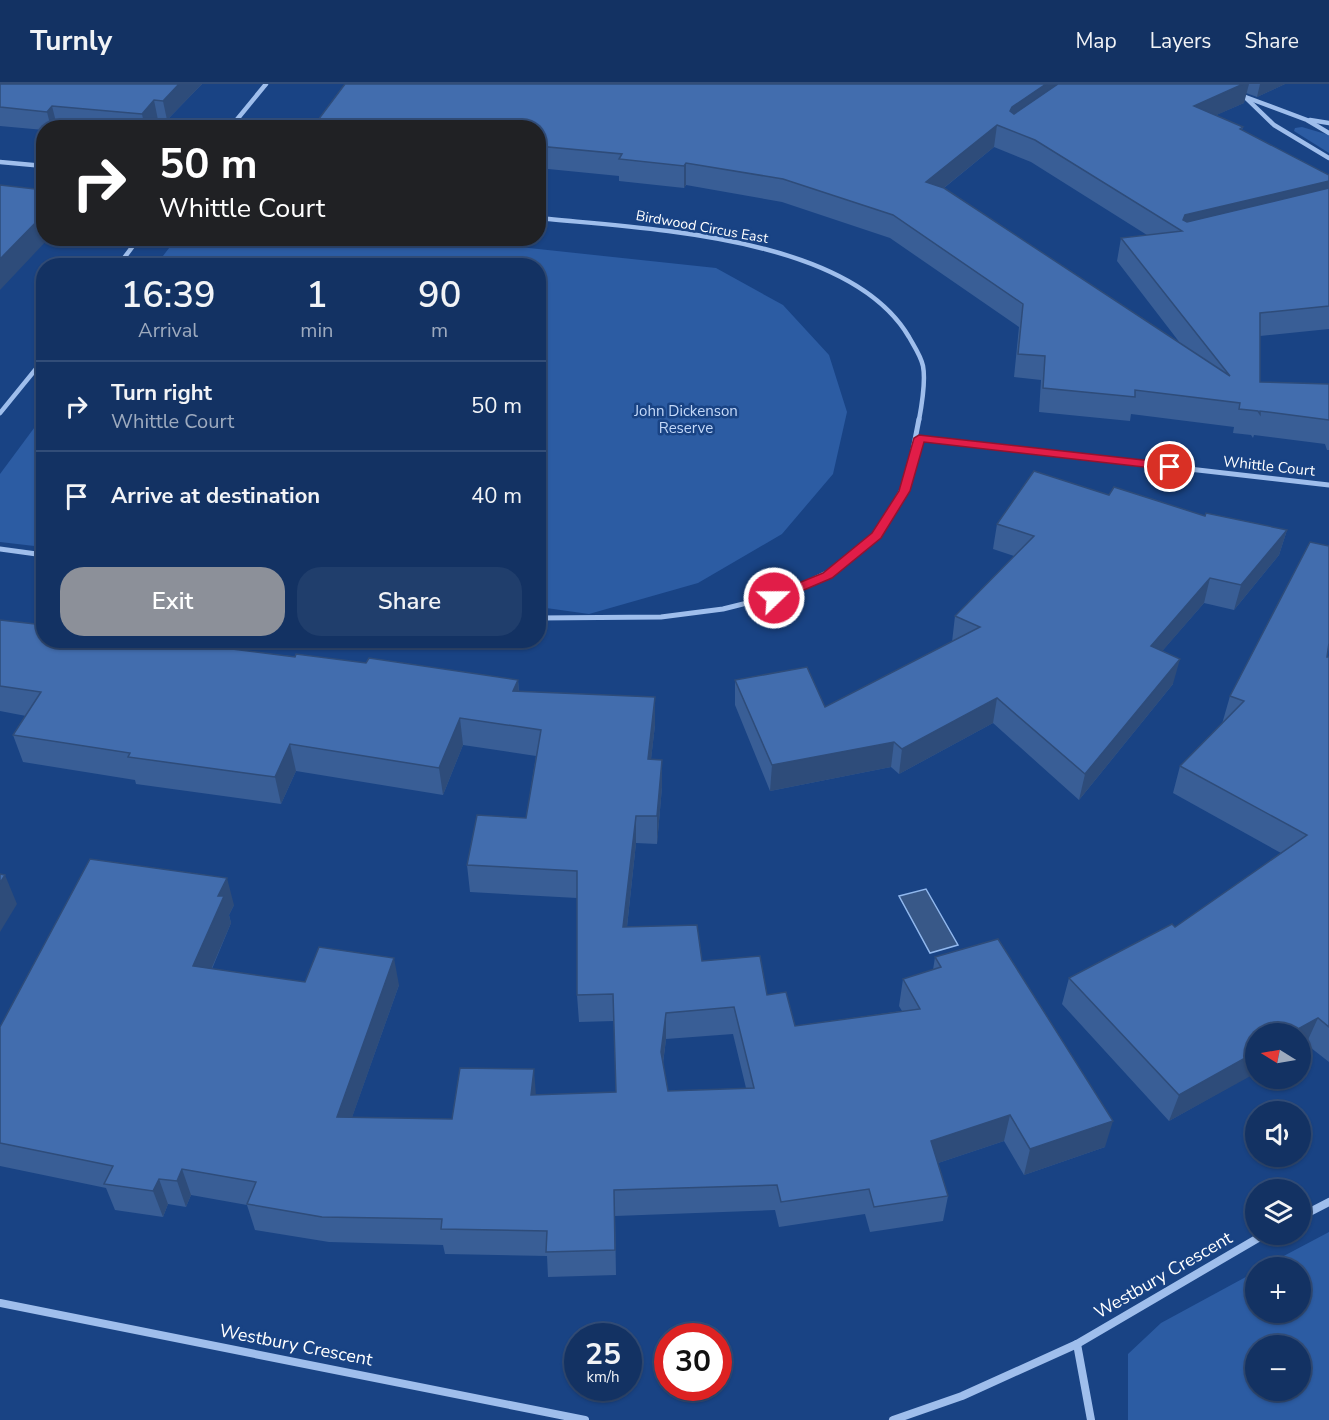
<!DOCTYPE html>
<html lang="en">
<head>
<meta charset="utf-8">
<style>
	:root { --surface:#133263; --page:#203e6c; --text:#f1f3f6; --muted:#9daabe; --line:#324d78; --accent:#8c9099 }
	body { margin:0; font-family:"Nunito Sans",sans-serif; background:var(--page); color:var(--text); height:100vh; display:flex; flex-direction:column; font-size:22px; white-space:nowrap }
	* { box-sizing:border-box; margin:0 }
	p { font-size:20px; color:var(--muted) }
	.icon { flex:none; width:33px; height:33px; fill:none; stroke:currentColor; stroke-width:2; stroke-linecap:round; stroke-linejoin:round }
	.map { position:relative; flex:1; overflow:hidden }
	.sheet { position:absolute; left:36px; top:174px; width:510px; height:390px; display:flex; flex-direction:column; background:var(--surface); border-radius:24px; box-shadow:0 2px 4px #0004,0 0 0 2px var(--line) }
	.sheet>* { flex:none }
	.hud { position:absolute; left:36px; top:36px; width:510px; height:126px; border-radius:24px; box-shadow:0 2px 4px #0004,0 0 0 2px var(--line); background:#202124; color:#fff; overflow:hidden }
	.needle { width:39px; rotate:281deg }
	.controls { position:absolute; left:1245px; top:939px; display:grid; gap:12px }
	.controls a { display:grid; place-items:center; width:66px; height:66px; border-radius:50%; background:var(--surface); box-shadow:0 2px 4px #0004,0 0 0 2px var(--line); font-size:30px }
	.speed { position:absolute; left:564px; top:1239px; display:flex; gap:12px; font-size:30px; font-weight:700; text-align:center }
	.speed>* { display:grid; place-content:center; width:78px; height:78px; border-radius:50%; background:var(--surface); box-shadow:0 2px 4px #0004,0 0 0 2px var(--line); line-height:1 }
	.speed small { font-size:15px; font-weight:400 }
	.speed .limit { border:9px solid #d22; background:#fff; color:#111 }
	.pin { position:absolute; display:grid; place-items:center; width:51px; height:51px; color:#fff; margin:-26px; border:3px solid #fff; border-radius:50%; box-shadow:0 2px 6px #0007 }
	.me { position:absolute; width:66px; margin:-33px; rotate:68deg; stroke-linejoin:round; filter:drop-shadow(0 0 4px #0008) }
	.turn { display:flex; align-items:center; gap:21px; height:126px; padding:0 24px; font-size:27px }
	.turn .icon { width:78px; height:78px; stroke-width:2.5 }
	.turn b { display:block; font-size:42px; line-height:51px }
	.eta { display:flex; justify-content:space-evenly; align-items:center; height:102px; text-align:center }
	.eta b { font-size:36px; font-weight:600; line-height:42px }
	.cta { display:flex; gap:12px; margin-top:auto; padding:12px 24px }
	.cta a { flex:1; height:69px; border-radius:24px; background:var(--accent); color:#fff; font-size:24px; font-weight:600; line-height:69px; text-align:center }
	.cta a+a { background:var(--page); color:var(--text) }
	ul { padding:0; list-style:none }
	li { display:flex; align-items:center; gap:18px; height:90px; padding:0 24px; border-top:2px solid var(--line) }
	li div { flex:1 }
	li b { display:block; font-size:22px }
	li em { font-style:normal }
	header { display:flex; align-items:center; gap:36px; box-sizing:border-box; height:84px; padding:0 30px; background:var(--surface); border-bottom:2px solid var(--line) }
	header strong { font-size:28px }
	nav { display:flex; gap:33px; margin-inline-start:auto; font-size:21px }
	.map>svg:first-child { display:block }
	.green { fill:#2c5ca3; fill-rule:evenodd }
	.water { fill:#385888; stroke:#91b8ee; stroke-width:1.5 }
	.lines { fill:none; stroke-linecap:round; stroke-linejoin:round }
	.street-far2 { stroke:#9fbeec; stroke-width:4.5 }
	.street-far1 { stroke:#9fbeec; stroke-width:5 }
	.street { stroke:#9fbeec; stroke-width:8 }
	.wall { fill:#395e96; fill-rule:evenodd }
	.shaded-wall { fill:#2e4c7a }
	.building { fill:#426dae; stroke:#2e4c7a; stroke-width:1.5; fill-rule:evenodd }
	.route { fill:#e11d48; stroke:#92132f; stroke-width:1.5 }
	.labels { text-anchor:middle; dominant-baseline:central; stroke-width:5; stroke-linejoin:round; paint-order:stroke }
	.far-street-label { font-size:14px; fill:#fff; stroke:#194384 }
	.park-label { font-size:15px; fill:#c4d9f9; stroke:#194384 }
	.street-label { font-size:15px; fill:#fff; stroke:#194384 }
	.near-street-label { font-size:18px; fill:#fff; stroke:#194384 }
</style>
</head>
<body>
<header>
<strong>Turnly</strong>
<nav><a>Map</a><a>Layers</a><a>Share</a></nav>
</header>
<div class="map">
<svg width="1329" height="1336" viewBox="0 0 1329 1336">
	<rect width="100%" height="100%" fill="#194384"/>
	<g class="green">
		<polygon points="1302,43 1329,51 1329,69 1294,47 1295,44"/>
		<polygon points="435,154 716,184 783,221 829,271 847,328 833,390 782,450 698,499 589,530 539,523 538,182 156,181 176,155"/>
		<polygon points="43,332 43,463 0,458 0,390"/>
		<path d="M1329,1148V1336H1128V1270L1161,1239L1255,1188L1256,1228H1300V1184L1263,1183ZM1256,1262H1300V1306H1256Z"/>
	</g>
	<polygon class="water" points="926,805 958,861 930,869 899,812"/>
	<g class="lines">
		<g class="street-far2">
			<polyline points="1240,11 1307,36 1329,49"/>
			<polyline points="1246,14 1274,41 1329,74"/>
			<polyline points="1310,36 1329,39"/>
			<polyline points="230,44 266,0"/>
			<polyline points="0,78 44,82"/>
			<path d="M538,134C645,145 849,151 909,253C914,262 921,272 923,282C926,298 922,320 919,336"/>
			<polyline points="118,182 139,154"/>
			<polyline points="0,329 44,275"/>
		</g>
		<g class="street-far1">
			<polyline points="919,354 1329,401"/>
			<polyline points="0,465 44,471"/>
			<polyline points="538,534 661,533 723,525 783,510 835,485 878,448 907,397 919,335"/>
		</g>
		<g class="street">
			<polyline points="1300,1133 1329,1118"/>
			<polyline points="0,1219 585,1336"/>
			<polyline points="1077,1260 1091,1336"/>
			<polyline points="893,1336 962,1312 1077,1260 1265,1150"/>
		</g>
	</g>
	<g class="wall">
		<polygon points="0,0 202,0 167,36 158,36 152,44 73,44 57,42 56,44 44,44 44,46 0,42"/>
		<path d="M344,0H1285L1257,13L1246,9L1244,19L1216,31L1243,43L1242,46L1329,91V245L1260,252V298L1329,300V366H1327L1325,360L1254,351L1253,354L1251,351L1233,349L1234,343L1131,330L1130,337L1039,328L1041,296L1014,293L1019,243L890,154L782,118L686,101L684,104L619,97V92L538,84V44L344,1ZM994,63L1031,78L1147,151L1121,154L1117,177L1180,259L944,104Z"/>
		<polygon points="1109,411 1205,432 1287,446 1279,471 1234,526 1204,519 1162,567 1173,600 1079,716 993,639 899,690 891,683 770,707 735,621 735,596 825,623 952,558 955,532 1014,472 993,465 997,440"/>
		<path d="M0,536L207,564L366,579L518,596L519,607L655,641L651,675L662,703L657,760L636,759L627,843L702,877L767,911L795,942L902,927L899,922L903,895L933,886L935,873L1105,1063L1024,1091L1004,1057L938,1079L948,1112L943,1137L870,1148L865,1130L779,1143L775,1126L615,1132L616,1191L548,1193L547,1172L445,1170L443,1161L329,1158L255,1146L247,1121L191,1111L186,1123L168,1120L163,1133L115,1126L106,1104L0,1082V943L234,821L229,831L231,839L212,885L305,898L399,901L352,1033L452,1035L536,1011L616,1008L614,937L579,938L577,911V814L470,808L467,781L526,734L536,672L463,661L443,711L296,687L281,720L136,700L135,696L23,678L13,651L26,632L0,627ZM733,950L746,1004L668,1007L663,980L666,955Z"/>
		<polygon points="1327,573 1329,573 1329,978 1306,960 1169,1037 1062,920 1069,894 1175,843 1281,769 1173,709 1180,682 1222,640 1230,612"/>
	</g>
	<g class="shaded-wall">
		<polygon points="179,0 202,0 167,36 163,17"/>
		<polygon points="1046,0 1074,0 1009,45 1010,27 1012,23"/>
		<polygon points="1243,0 1249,0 1244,19 1189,43 1194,22"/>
		<polygon points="1260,0 1285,0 1257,13"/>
		<polygon points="154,16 158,36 152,44 145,44 142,30"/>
		<polygon points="52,22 57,42 56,44 51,44 47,28"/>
		<polygon points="997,41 994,63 924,120 926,98"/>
		<polygon points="686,79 686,101 684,104 684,82"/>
		<polygon points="1329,97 1329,118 1182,147 1183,136 1185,131"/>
		<polygon points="44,130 44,154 49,154 0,206 0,175"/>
		<polygon points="1287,446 1279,471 1234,526 1241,501"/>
		<polygon points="1210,494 1204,519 1145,587 1151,562"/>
		<polygon points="1180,575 1173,600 1079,716 1085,690"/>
		<polygon points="518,596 520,623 513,607"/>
		<polygon points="655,613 655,641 648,702 648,675"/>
		<polygon points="997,614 993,639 899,690 902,665"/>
		<polygon points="460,634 463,661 443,711 439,684"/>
		<polygon points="894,658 891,683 770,707 772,681"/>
		<polygon points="290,660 296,687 281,720 275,693"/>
		<polygon points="662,676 662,703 657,760 657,732"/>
		<polygon points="636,732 636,759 624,870 623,843"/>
		<polygon points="5,791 17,820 0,848 0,799"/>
		<polygon points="227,794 234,821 229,831 231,839 201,909 193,882 218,812"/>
		<polygon points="394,874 399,901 343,1059 337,1033"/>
		<polygon points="666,929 666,955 661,994 661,968"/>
		<polygon points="1318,934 1306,960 1300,963 1300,950 1289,950"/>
		<polygon points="1256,968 1256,989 1169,1037 1179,1011"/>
		<polygon points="534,985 536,1012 531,1011"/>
		<polygon points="1010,1031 1004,1057 926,1083 931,1057"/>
		<polygon points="1113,1037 1105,1063 1024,1091 1030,1065"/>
		<polygon points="182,1085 191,1111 186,1123 177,1097"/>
		<polygon points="159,1095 168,1120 163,1133 153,1107"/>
	</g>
	<g class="building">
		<polygon points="0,0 179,0 163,17 154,16 142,30 52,22 47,28 0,23"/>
		<path d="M345,0H1046L1012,23L1010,27L1014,30L1058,0H1243L1194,22L1243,43L1240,45L1329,91V97L1185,131L1183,136L1187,138L1329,104V222L1260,229V298L1329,300V336L1260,327V330L1258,327L1239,325L1240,319L1135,306V313L1043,304L1045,272L1018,270L1023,220L893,131L783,95L686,79L684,82L619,75L622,70L538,62V44H312ZM997,41L1035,56L1182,147L1121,154L1230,292L944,104L926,98Z"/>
		<polygon points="0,101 44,106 44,130 0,175"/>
		<polygon points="1034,387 1109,411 1114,403 1205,432 1206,429 1287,446 1241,501 1210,494 1151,562 1180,575 1085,690 997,614 902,665 894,658 772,681 735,596 807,583 825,623 980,543 955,532 1034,452 997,440"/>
		<polygon points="1310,458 1329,462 1329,559 1327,573 1329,573 1329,943 1318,934 1289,950 1256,950 1256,968 1179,1011 1069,894 1172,840 1175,843 1307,751 1180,682 1244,617 1230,612"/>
		<path d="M0,536L44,541V556H154L207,564L208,562L295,573L296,570L366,579L369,574L518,596L513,607L655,613L648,675L662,676L657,732H636L623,843L697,841L702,877L760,872L767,911L786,908L795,942L920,925L903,895L941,883L935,873L998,855L1113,1037L1030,1065L1010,1031L931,1057L948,1112L874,1123L869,1105L781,1118L777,1101L614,1106L615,1166L546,1168L547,1147L441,1145L442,1135L322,1133L247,1120L256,1098L182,1085L177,1097L159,1095L153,1107L104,1100L113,1082L0,1059V943L90,775L227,794L218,812H224L193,882L305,898L319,863L394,874L337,1033L452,1035L460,984L534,985L531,1011L616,1008L613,910L577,911V787L467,781L477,731L526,734L541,646L460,634L439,684L290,660L275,693L128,673L130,669L13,651L41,608L0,602ZM734,923L754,1004L668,1007L661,968L666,929Z"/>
		<polygon points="0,790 5,791 0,799"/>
	</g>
	<polygon class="route" points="919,351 1170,379 1176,383 1170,386 924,358 910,407 881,454 832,494 778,517 769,517 767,514 769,511 823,489 872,449 899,407 914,354"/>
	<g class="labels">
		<g class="far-street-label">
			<text transform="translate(702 143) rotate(10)">Birdwood Circus East</text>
		</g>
		<g class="park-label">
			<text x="686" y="327">John Dickenson<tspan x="686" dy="17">Reserve</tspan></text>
		</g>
		<g class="street-label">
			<text transform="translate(1269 382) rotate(6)">Whittle Court</text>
		</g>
		<g class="near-street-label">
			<text transform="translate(1163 1191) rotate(-30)">Westbury Crescent</text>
			<text transform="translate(296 1261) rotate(11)">Westbury Crescent</text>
		</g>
	</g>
</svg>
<div class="controls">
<a><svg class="needle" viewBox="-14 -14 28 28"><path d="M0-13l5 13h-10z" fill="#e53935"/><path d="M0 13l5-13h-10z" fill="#9daabe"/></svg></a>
<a><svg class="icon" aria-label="sound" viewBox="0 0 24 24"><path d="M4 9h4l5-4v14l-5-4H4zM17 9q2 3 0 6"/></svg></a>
<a><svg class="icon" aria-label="layers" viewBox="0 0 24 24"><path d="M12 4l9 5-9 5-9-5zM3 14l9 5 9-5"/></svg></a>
<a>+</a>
<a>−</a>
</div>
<div class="speed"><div>25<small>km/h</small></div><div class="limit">30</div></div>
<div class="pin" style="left:1170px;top:383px;background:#d93025"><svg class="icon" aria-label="arrive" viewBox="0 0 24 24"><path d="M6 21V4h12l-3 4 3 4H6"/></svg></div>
<svg class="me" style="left:774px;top:514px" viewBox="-20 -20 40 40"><circle r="17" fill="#e11d48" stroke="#fff" stroke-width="3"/><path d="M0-11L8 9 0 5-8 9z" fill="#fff"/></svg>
<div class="hud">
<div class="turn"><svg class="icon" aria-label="right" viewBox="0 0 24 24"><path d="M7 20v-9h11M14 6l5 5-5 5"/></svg><div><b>50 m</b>Whittle Court</div></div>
</div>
<section class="sheet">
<div class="eta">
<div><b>16:39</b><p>Arrival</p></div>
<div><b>1</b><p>min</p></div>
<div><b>90</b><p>m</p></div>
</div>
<ul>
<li><svg class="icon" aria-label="right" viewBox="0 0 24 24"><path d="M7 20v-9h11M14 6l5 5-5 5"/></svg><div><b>Turn right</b><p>Whittle Court</p></div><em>50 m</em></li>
<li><svg class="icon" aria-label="arrive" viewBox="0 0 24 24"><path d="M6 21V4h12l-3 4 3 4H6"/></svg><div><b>Arrive at destination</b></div><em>40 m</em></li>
</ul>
<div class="cta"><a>Exit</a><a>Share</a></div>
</section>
</div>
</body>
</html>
